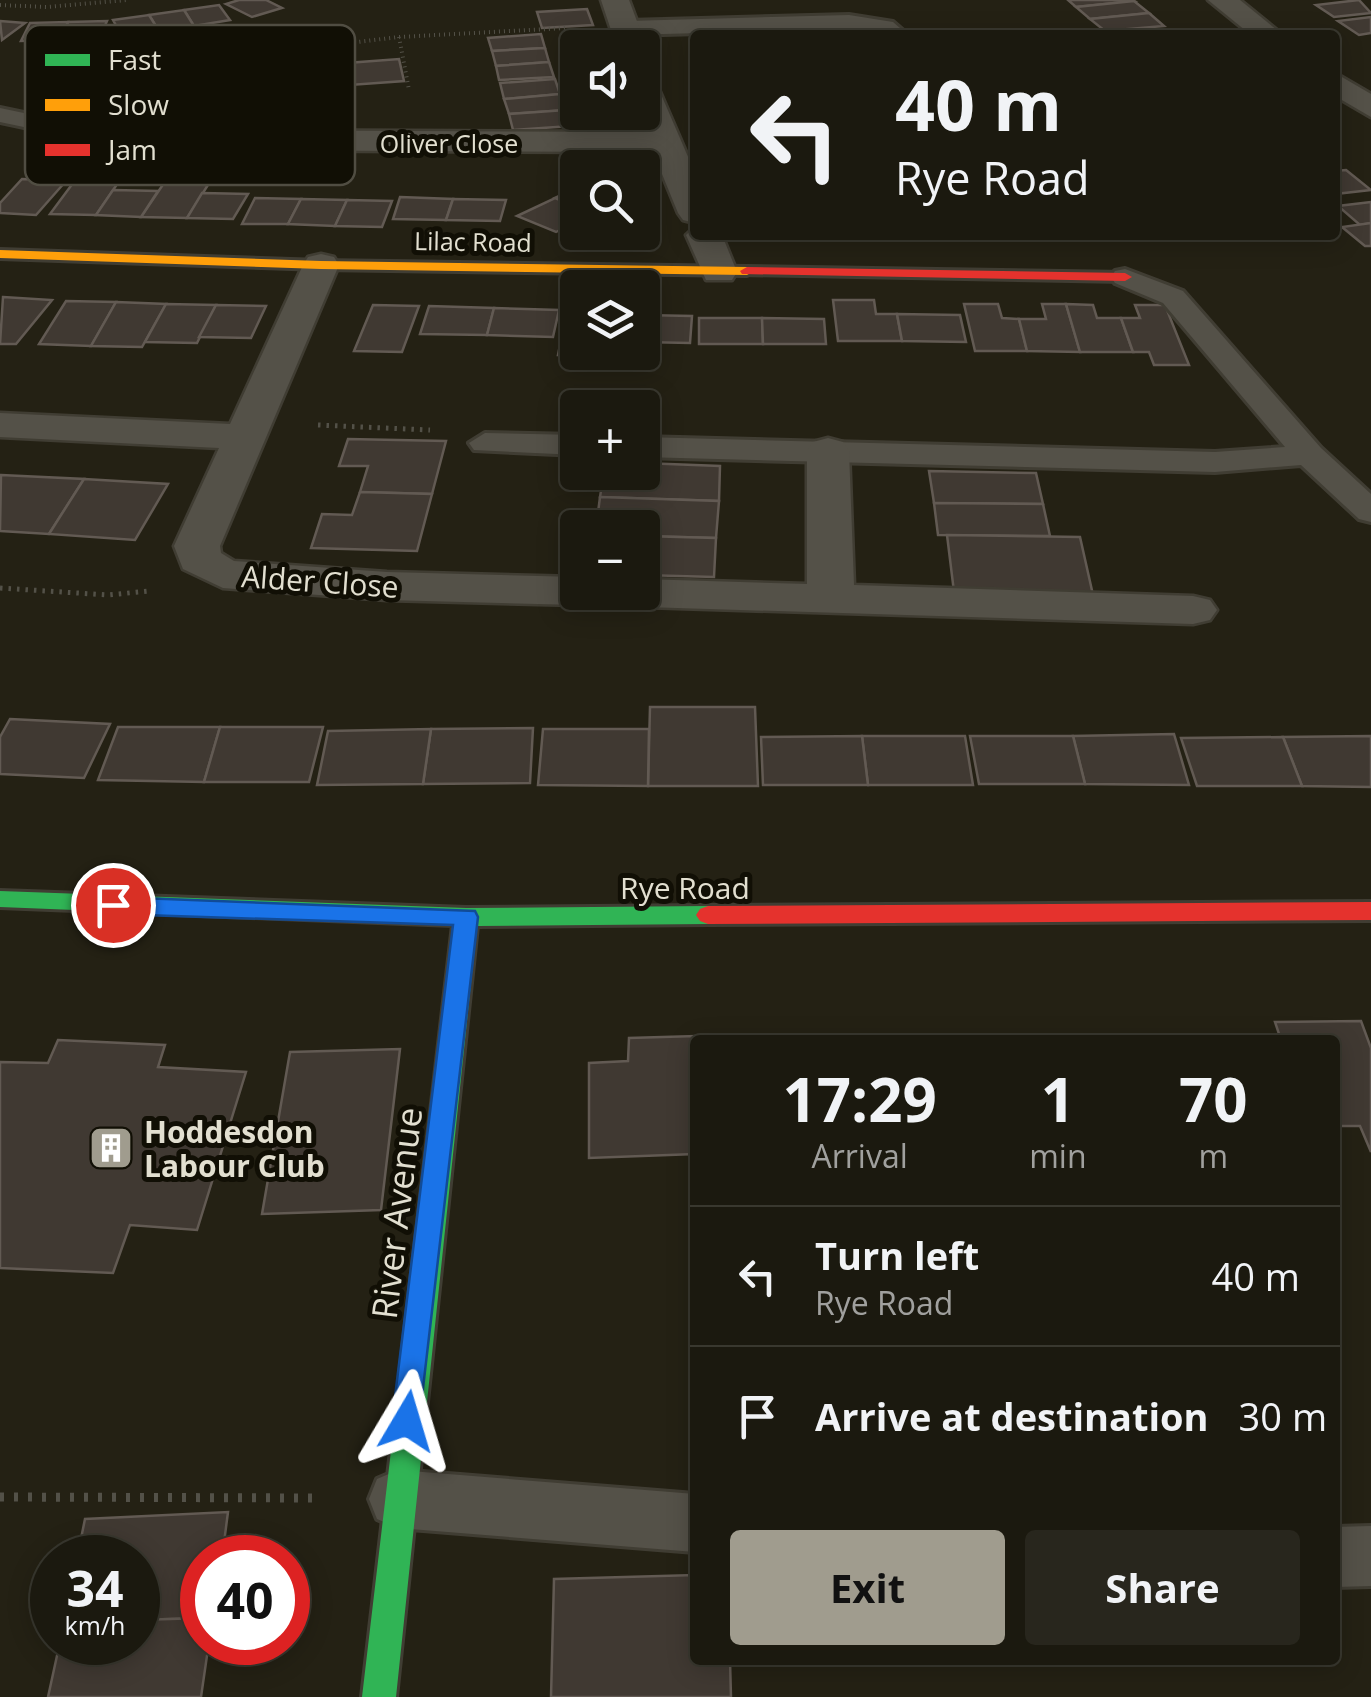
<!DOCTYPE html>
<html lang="en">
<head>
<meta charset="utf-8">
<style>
	:root { --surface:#1b190f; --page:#28261d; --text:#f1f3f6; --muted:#a0a09e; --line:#39382f; --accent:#a09c8e }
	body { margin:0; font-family:"Open Sans",sans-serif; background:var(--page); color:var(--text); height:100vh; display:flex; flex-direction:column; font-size:38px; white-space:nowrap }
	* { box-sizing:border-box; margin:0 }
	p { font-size:32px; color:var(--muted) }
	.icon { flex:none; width:55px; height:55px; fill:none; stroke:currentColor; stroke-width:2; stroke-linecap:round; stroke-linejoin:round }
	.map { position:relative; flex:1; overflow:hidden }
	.drawer { position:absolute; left:690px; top:1035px; width:650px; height:630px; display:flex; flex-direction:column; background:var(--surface); border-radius:10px; box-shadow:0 5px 25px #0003,0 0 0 2px var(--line) }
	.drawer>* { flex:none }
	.hud { position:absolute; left:690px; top:30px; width:650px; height:210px; border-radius:10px; box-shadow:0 5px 25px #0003,0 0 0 2px var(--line); background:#1b190f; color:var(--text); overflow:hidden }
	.fabs { position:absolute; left:560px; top:30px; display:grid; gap:20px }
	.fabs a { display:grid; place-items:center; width:100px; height:100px; border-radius:10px; background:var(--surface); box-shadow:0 5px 25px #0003,0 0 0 2px var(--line); font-size:50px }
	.speed { position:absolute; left:30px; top:1535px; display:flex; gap:20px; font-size:50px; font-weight:700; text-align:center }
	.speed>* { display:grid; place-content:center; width:130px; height:130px; border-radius:50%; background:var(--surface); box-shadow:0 5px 25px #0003,0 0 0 2px var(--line); line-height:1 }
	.speed small { font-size:25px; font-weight:400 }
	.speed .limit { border:15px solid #d22; background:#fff; color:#111 }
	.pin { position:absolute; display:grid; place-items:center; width:85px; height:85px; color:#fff; margin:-42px; border:5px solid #fff; border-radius:50%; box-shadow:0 2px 10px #0007 }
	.me { position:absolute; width:110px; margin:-55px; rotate:7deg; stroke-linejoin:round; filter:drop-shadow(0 0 8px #0008) }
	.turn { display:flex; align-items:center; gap:35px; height:210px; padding:0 40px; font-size:45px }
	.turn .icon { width:130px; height:130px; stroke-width:2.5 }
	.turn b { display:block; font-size:70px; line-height:85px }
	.eta { display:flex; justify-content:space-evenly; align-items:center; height:170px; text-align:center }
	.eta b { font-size:60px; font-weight:700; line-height:70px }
	.cta { display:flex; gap:20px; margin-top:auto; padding:20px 40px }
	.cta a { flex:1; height:115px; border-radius:10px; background:var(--accent); color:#111; font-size:40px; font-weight:700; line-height:115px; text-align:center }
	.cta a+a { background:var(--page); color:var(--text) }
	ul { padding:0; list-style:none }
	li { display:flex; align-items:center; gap:30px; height:140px; padding:0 40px; border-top:2px solid var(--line) }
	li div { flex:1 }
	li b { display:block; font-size:38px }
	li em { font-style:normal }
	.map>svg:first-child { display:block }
	.building { fill:#403932; stroke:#625a53; stroke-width:2.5 }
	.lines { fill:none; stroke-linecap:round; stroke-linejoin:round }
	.lane-casing { stroke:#403d33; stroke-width:6 }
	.street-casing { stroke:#403d33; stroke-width:5 }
	.fast-casing { stroke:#403d33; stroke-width:6 }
	.slow-casing { stroke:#403d33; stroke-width:6 }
	.jam-casing { stroke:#403d33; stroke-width:6 }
	.path-far2 { stroke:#535148; stroke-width:4; stroke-dasharray:1 4; stroke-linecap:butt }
	.path-far1 { stroke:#535148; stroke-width:5; stroke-dasharray:2.5 6; stroke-linecap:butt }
	.path { stroke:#535148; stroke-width:9; stroke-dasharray:4 10; stroke-linecap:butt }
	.lane { fill:#545148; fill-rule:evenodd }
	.street { fill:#545148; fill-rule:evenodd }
	.fast { fill:#30b455; fill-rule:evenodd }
	.slow { fill:#ff9f0a; fill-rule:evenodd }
	.jam { fill:#e5322d; fill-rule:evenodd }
	.route { fill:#1a73e8; stroke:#114b97; stroke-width:2.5 }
	.labels { text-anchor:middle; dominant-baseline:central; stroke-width:10; stroke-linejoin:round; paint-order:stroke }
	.far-street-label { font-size:25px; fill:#e2dfd0; stroke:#110f05 }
	.street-label { font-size:30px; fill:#e2dfd0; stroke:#110f05 }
	.poi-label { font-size:30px; font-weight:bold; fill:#e2dfd0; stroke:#110f05; text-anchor:start }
	.near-street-label { font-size:35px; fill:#e2dfd0; stroke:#110f05 }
	.key { fill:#110f05; stroke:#504d42; stroke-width:2.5 }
	.key-label { font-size:28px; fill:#e2dfd0 }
</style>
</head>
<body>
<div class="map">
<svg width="1371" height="1697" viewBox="0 0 1371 1697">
	<rect width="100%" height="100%" fill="#242114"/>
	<g class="building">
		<polygon points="239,0 266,0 282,8 252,17 226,4"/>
		<polygon points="1068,0 1132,0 1134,1 1076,7"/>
		<polygon points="1359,0 1371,13 1334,17 1316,5"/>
		<polygon points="1134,1 1149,13 1090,19 1076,7"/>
		<polygon points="219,5 230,20 194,26 184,10"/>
		<polygon points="587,9 593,25 542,28 537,12"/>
		<polygon points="184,10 194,26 159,31 149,15"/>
		<polygon points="1149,13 1164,26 1105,31 1090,19"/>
		<polygon points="149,15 159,31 122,36 113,20"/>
		<polygon points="1371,17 1371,33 1359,35 1338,21"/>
		<polygon points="0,21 25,23 2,40"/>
		<polygon points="107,21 99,39 60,40 68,22"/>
		<polygon points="68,22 60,40 21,41 30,23"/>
		<polygon points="541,34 545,48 492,51 488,38"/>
		<polygon points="545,48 549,62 496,66 492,51"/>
		<polygon points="399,59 404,81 350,85 347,63"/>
		<polygon points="549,62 554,77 499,80 496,66"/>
		<polygon points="555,79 560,94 504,99 500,83"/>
		<polygon points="560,94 566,110 509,114 504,99"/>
		<polygon points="566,110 571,126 513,130 509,114"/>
		<polygon points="1346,170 1371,190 1335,194 1335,171"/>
		<polygon points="22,179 66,181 36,215 0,213 0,203"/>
		<polygon points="76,179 120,180 96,215 50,214"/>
		<polygon points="164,183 208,185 187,218 141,217"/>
		<polygon points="578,187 578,207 555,198"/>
		<polygon points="113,190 158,191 141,217 96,215"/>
		<polygon points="202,193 248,194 233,219 187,218"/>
		<polygon points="400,197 453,199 446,220 393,219"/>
		<polygon points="255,198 301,199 288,224 242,224"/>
		<polygon points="555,198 578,207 578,221 556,232 517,216"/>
		<polygon points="301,199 347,200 335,226 288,224"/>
		<polygon points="453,199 506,200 500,221 446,220"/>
		<polygon points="347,200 392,201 382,227 335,226"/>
		<polygon points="1371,202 1371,223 1360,225 1338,206"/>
		<polygon points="1371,223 1371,246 1365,246 1342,227"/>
		<polygon points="3,297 52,300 16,344 0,344"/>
		<polygon points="833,300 874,300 876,314 897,314 902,341 838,341"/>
		<polygon points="66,301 116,302 91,346 39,344"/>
		<polygon points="116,302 166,304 142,347 91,346"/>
		<polygon points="166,304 216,305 197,343 145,342"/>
		<polygon points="964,304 998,304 1002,318 1019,319 1027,351 975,351"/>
		<polygon points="1042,304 1066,304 1080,352 1027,351 1019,319 1046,319"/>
		<polygon points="1066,304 1093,305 1097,318 1121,318 1133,352 1080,352"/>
		<polygon points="216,305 266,306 251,338 199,337"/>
		<polygon points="373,305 419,306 402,352 354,351"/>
		<polygon points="1135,305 1165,305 1189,365 1154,365 1149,352 1133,352 1121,318 1140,318"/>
		<polygon points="429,306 494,308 487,335 420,334"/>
		<polygon points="494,308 559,310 553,337 487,335"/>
		<polygon points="566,314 578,314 578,352 624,352 624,357 558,355"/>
		<polygon points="897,314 960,315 966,342 902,341"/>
		<polygon points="642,315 692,316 690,343 642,342"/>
		<polygon points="699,318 762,318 763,344 699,344"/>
		<polygon points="762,318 824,319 826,344 763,344"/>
		<polygon points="348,439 446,441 432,494 360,492 368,466 339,466"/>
		<polygon points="642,463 720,466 719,501 600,497 604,472 642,472"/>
		<polygon points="929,471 1036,473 1043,504 934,503"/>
		<polygon points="1,475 84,479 49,534 0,531"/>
		<polygon points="84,479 168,484 135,540 49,534"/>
		<polygon points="360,492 432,494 417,551 311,548 322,514 352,515"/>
		<polygon points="600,497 719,501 716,538 642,536 642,528 596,528"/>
		<polygon points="934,503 1043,504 1050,536 938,535"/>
		<polygon points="947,535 1080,537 1093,595 954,592"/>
		<polygon points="642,536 716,538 714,577 642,575"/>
		<polygon points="650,707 755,707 758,786 648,786"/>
		<polygon points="10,719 110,724 84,778 0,774 0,737"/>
		<polygon points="118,727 220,727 204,782 98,780"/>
		<polygon points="220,727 323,727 309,782 204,782"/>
		<polygon points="533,728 530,783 423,784 431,729"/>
		<polygon points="431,729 423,784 317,785 328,731"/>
		<polygon points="543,729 649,729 648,786 538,785"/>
		<polygon points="1174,734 1189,785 1085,784 1073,736"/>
		<polygon points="862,736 965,736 973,785 868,785"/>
		<polygon points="862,736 868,785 763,785 761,737"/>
		<polygon points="970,736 1073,736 1085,784 979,784"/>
		<polygon points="1371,736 1371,787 1302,786 1283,737"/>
		<polygon points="1283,737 1302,786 1197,786 1181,738"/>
		<polygon points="1361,1021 1371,1048 1371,1152 1360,1126 1335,1126 1335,1040 1281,1040 1275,1022"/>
		<polygon points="696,1036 695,1154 589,1158 589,1063 628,1061 629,1038"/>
		<polygon points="58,1040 165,1045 158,1067 246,1072 197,1230 130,1225 113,1273 0,1268 0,1062 48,1063"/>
		<polygon points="400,1049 381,1210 262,1214 290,1052"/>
		<polygon points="228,1512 222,1558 202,1558 202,1618 138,1620 138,1558 77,1558 85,1519"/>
		<polygon points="695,1575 695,1660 730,1660 731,1697 551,1697 554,1579"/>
		<polygon points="202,1618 202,1642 209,1642 201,1697 48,1697 60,1642 138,1642 138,1620"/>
	</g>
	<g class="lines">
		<defs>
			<g id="lane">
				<polygon points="849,15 893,22 908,35 849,29 627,35 616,28 627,21"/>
				<polygon points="0,108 76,124 173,133 185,140 173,147 76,138 0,122"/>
				<polygon points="1125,269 1183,291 1321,448 1371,494 1371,522 1359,519 1301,465 1215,472 642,457 642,437 1215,452 1285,447 1163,303 1115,283 1111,277 1115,271"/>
				<polygon points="485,433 578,435 578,455 474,450 469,443"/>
				<polygon points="398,1470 695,1494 695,1552 398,1528 377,1519 369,1499 377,1479"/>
				<polygon points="1371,1526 1371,1586 1335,1587 1335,1527"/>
			</g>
			<g id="street">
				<polygon points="601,0 629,0 647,48 642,54 642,48 617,48"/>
				<polygon points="1208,0 1240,0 1283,35 1251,35"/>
				<polygon points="1335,73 1371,94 1371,117 1335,96"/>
				<polygon points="642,76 657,85 695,173 695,223 683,220 678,213 653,152 173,150 157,140 173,130 646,132 638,112 642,112"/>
				<polygon points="695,227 695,235 722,235 737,272 732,280 706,280 686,235"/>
				<polygon points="321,254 334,257 339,265 220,546 221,553 234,561 387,572 578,577 578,592 642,592 642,579 807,584 807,451 813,442 828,438 843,442 849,451 854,585 1193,596 1210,600 1217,610 1210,620 1193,624 614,606 596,599 578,605 387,600 223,588 183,569 174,546 219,448 0,437 0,413 230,424 303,265 308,257"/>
			</g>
			<polygon id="fast" points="0,891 466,908 708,906 716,909 720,915 716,921 708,924 477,926 396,1697 362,1697 453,925 0,907"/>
			<polygon id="slow" points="0,250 321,261 747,267 754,271 747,275 321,269 0,258"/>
			<g id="jam">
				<polygon points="747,267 1125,273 1132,277 1125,281 742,274 740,271"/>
				<polygon points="1371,902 1371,920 708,924 700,921 696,915 700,909 708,906"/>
			</g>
		</defs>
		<use href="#lane" class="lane-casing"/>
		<use href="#street" class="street-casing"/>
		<use href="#fast" class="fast-casing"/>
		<use href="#slow" class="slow-casing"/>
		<use href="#jam" class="jam-casing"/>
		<g class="path-far2">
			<polyline points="0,5 47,7 127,0"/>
			<polyline points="399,37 409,90"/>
			<polyline points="98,81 133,69 399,37 566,28"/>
		</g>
		<g class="path-far1">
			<polyline points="318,425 430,430"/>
			<polyline points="0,588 108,595 149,591"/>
		</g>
		<polyline class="path" points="0,1497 319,1498"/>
		<use href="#lane" class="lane"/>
		<use href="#street" class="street"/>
		<use href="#fast" class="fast"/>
		<use href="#slow" class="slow"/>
		<use href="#jam" class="jam"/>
	</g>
	<polygon class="route" points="113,897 475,911 478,917 418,1431 407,1436 396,1431 392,1421 453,925 113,914 101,905"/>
	<defs>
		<symbol id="building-square" viewBox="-11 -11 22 22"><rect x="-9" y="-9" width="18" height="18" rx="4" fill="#a09c8e" stroke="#110f05"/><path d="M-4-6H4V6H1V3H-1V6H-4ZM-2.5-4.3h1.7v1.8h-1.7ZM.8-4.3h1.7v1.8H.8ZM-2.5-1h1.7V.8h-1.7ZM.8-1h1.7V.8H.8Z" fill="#fff"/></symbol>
	</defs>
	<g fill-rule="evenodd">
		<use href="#building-square" x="86" y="1123" width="50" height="50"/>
	</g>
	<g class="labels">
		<g class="far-street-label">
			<text x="449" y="143">Oliver Close</text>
			<text transform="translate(473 241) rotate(1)">Lilac Road</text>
		</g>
		<g class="street-label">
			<text transform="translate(320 581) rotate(4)">Alder Close</text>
			<text x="685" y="887">Rye Road</text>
		</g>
		<g class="poi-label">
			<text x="144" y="1131">Hoddesdon<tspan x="144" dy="34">Labour Club</tspan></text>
		</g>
		<g class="near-street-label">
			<text transform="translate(396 1213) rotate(-83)">River Avenue</text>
		</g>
	</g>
	<rect x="25" y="25" width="330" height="160" rx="15" class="key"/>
	<rect x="45" y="54" width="45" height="12" fill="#30b455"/>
	<rect x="45" y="99" width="45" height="12" fill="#ff9f0a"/>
	<rect x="45" y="144" width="45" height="12" fill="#e5322d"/>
	<g class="key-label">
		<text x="108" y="70">Fast</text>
		<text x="108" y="115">Slow</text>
		<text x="108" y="160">Jam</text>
	</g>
</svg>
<div class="fabs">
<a><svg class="icon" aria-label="sound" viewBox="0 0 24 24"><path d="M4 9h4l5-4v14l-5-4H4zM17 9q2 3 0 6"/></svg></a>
<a><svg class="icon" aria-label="search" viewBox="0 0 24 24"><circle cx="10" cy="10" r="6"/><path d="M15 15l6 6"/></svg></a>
<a><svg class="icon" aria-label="layers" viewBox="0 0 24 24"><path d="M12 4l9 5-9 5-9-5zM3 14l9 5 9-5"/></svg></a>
<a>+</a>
<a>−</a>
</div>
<div class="speed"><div>34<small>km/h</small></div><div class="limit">40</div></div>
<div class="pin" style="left:113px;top:905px;background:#d93025"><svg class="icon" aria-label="arrive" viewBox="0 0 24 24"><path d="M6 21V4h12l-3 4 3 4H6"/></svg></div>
<svg class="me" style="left:407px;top:1421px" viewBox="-20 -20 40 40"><path d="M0-17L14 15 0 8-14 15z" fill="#1a73e8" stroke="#fff" stroke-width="4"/></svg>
<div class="hud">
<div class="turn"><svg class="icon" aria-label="left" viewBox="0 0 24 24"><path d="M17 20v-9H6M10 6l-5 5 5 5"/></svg><div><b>40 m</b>Rye Road</div></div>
</div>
<section class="drawer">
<div class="eta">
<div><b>17:29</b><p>Arrival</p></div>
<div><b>1</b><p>min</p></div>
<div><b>70</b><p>m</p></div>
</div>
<ul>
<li><svg class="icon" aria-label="left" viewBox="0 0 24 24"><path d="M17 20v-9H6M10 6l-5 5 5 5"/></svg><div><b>Turn left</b><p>Rye Road</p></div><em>40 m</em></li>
<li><svg class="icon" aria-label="arrive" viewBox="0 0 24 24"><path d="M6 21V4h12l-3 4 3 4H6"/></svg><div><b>Arrive at destination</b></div><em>30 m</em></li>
</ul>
<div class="cta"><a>Exit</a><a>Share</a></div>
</section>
</div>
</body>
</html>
